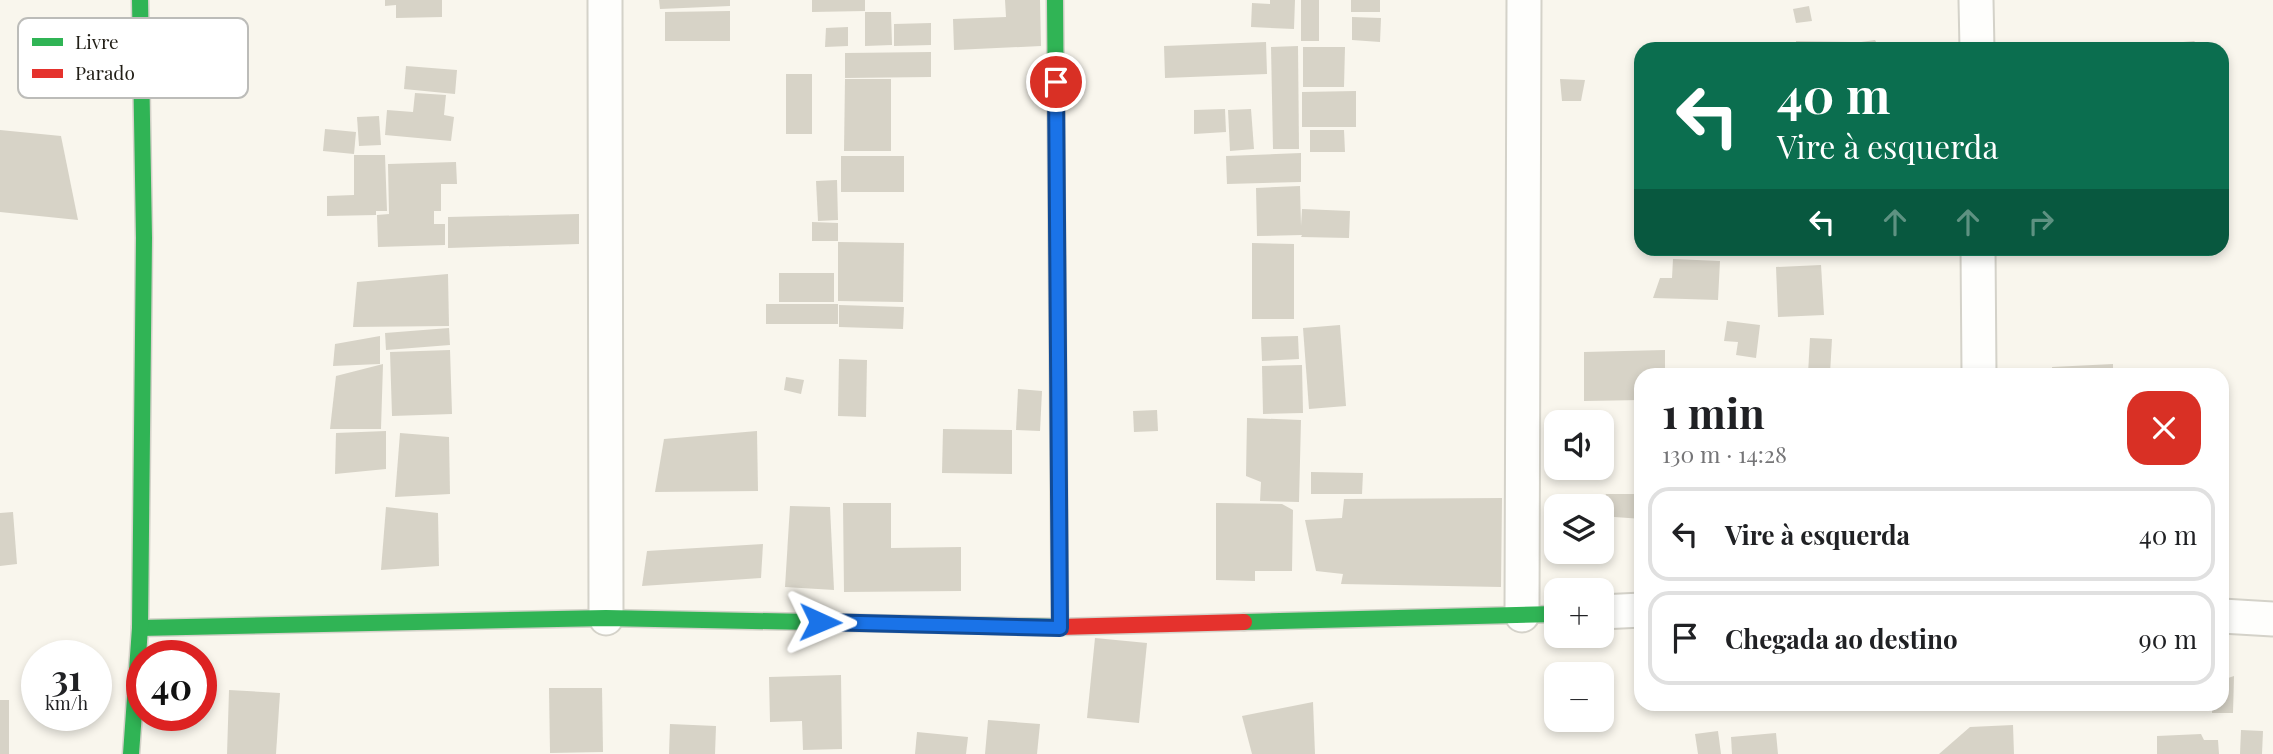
<!DOCTYPE html>
<html lang="pt">
<head>
<meta charset="utf-8">
<style>
	:root { --surface:#fff; --page:#f2f2f2; --text:#202124; --muted:#757577; --line:#e0e0e0 }
	body { margin:0; font-family:"Playfair Display",serif; background:var(--page); color:var(--text); height:100vh; display:flex; flex-direction:column; font-size:26px; white-space:nowrap }
	* { box-sizing:border-box; margin:0 }
	p { font-size:23px; color:var(--muted) }
	.icon { flex:none; width:38px; height:38px; fill:none; stroke:currentColor; stroke-width:2; stroke-linecap:round; stroke-linejoin:round }
	.map { position:relative; flex:1; overflow:hidden }
	.sheet { position:absolute; left:1634px; top:368px; width:595px; height:343px; display:flex; flex-direction:column; background:var(--surface); border-radius:21px; box-shadow:0 4px 10px #0003 }
	.sheet>* { flex:none }
	.guide { position:absolute; left:1634px; top:42px; width:595px; height:214px; border-radius:21px; box-shadow:0 4px 10px #0003; background:#0b6e4f; color:#fff; overflow:hidden }
	.fabs { position:absolute; left:1544px; top:410px; display:grid; gap:14px }
	.fabs a { display:grid; place-items:center; width:70px; height:70px; border-radius:14px; background:var(--surface); box-shadow:0 4px 10px #0003; font-size:35px }
	.speed { position:absolute; left:21px; top:640px; display:flex; gap:14px; font-size:35px; font-weight:700; text-align:center }
	.speed>* { display:grid; place-content:center; width:91px; height:91px; border-radius:50%; background:var(--surface); box-shadow:0 4px 10px #0003; line-height:1 }
	.speed small { font-size:18px; font-weight:400 }
	.speed .limit { border:10px solid #d22; background:#fff; color:#111 }
	.pin { position:absolute; display:grid; place-items:center; width:60px; height:60px; color:#fff; margin:-30px; border:4px solid #fff; border-radius:50%; box-shadow:0 2px 7px #0007 }
	.me { position:absolute; width:77px; margin:-38px; rotate:91deg; stroke-linejoin:round; filter:drop-shadow(0 0 5px #0008) }
	.turn { display:flex; align-items:center; gap:24px; height:147px; padding:0 28px; font-size:32px }
	.turn .icon { width:91px; height:91px; stroke-width:2.5 }
	.turn b { display:block; font-size:49px; line-height:60px }
	.lanes { display:flex; align-items:center; height:66px; padding:0 28px; background:#0003; justify-content:center; gap:35px; direction:ltr }
	.lanes .off { opacity:.35 }
	.round { display:grid; place-items:center; flex:none; width:74px; height:74px; border-radius:21px; background:var(--page) }
	.summary { display:flex; align-items:center; justify-content:space-between; height:119px; padding:0 28px }
	h1 { font-size:42px; font-weight:700; line-height:52px }
	ul { padding:0; list-style:none }
	li { display:flex; align-items:center; gap:21px; height:94px; margin:0 14px 10px; padding:0 14px; border:4px solid var(--line); border-radius:21px }
	li div { flex:1 }
	li b { display:block; font-size:26px }
	li em { font-style:normal }
	.map>svg:first-child { display:block }
	.building { fill:#d7d3c7 }
	.lines { fill:none; stroke-linecap:round; stroke-linejoin:round }
	.street-casing { stroke:#d4d2c9; stroke-width:37 }
	.fast-casing { stroke:#d4d2c9; stroke-width:19 }
	.jam-casing { stroke:#d4d2c9; stroke-width:19 }
	.street { stroke:#fefefc; stroke-width:33 }
	.fast { stroke:#30b455; stroke-width:16 }
	.jam { stroke:#e5322d; stroke-width:16 }
	.route-casing { stroke:#114b97; stroke-width:18 }
	.route { stroke:#1a73e8; stroke-width:12 }
	.key { fill:#fff; stroke:#bcbcb9; stroke-width:2 }
	.key-label { font-size:19px; fill:#211e16 }
</style>
</head>
<body>
<div class="map">
<svg width="2273" height="754" viewBox="0 0 2273 754">
	<rect width="100%" height="100%" fill="#f9f6ed"/>
	<g class="building">
		<polygon points="385,0 442,0 442,17 396,18 396,5 385,6"/>
		<polygon points="659,0 730,0 730,6 660,9"/>
		<polygon points="812,0 865,0 865,11 812,12"/>
		<polygon points="1005,0 1040,0 1041,46 954,50 953,19 1006,17"/>
		<polygon points="1270,0 1295,0 1294,29 1251,27 1252,3 1270,4"/>
		<rect x="1301" y="0" width="18" height="41"/>
		<rect x="1351" y="0" width="29" height="12"/>
		<polygon points="1809,6 1812,21 1796,23 1793,9"/>
		<polygon points="730,11 730,41 665,41 665,12"/>
		<polygon points="865,12 891,12 892,45 865,46"/>
		<polygon points="1352,17 1381,18 1380,42 1352,40"/>
		<polygon points="931,23 931,45 894,46 894,24"/>
		<polygon points="848,27 848,46 825,47 826,28"/>
		<polygon points="1875,40 1880,49 1861,49 1861,42"/>
		<polygon points="1796,41 1851,42 1851,49 1796,49"/>
		<polygon points="2194,41 2204,49 2176,49 2183,42"/>
		<polygon points="1266,42 1267,74 1165,78 1164,46"/>
		<polygon points="1298,46 1299,149 1273,149 1271,47"/>
		<polygon points="1303,47 1345,47 1344,87 1303,87"/>
		<polygon points="931,52 931,77 845,78 845,53"/>
		<polygon points="406,66 457,70 455,94 404,89"/>
		<rect x="786" y="74" width="26" height="60"/>
		<polygon points="845,79 891,79 891,151 844,151"/>
		<polygon points="1560,79 1585,80 1581,101 1562,101"/>
		<polygon points="1356,91 1356,127 1302,127 1302,92"/>
		<polygon points="415,93 446,95 444,115 454,117 451,141 385,135 387,110 413,112"/>
		<polygon points="1225,109 1226,132 1194,134 1194,110"/>
		<polygon points="1251,109 1254,149 1230,151 1228,110"/>
		<polygon points="379,116 381,145 359,146 357,117"/>
		<polygon points="325,129 356,132 354,154 323,151"/>
		<polygon points="0,130 61,136 78,220 0,212"/>
		<polygon points="1310,130 1344,130 1345,152 1310,152"/>
		<polygon points="1301,153 1301,182 1227,184 1226,156"/>
		<polygon points="354,155 385,155 387,211 376,211 376,215 327,216 327,196 354,195"/>
		<rect x="841" y="156" width="63" height="36"/>
		<polygon points="456,162 457,184 441,184 441,211 434,211 434,224 445,224 445,245 378,247 377,215 389,214 388,164"/>
		<polygon points="1636,171 1642,172 1642,223 1635,223"/>
		<polygon points="837,180 838,220 818,221 816,181"/>
		<polygon points="1300,186 1301,226 1302,209 1350,211 1349,238 1301,237 1302,235 1257,236 1256,188"/>
		<polygon points="579,214 579,244 448,248 448,217"/>
		<polygon points="812,222 838,223 838,241 812,241"/>
		<polygon points="838,242 904,243 903,302 838,301"/>
		<polygon points="1252,243 1294,244 1294,319 1252,319"/>
		<polygon points="1673,259 1720,261 1718,300 1653,298 1660,278 1672,278"/>
		<polygon points="1821,265 1824,315 1778,317 1776,267"/>
		<rect x="779" y="273" width="55" height="29"/>
		<polygon points="448,274 449,326 353,327 357,282"/>
		<rect x="766" y="304" width="72" height="20"/>
		<polygon points="839,305 904,307 903,329 839,327"/>
		<polygon points="1727,321 1760,325 1756,358 1736,355 1738,342 1724,341"/>
		<polygon points="1340,325 1346,406 1309,409 1303,328"/>
		<polygon points="449,328 450,345 386,350 385,333"/>
		<polygon points="380,336 380,364 333,366 335,344"/>
		<polygon points="1298,336 1299,359 1262,361 1261,337"/>
		<polygon points="1810,338 1832,339 1830,374 1808,374"/>
		<polygon points="450,350 452,414 392,416 390,352"/>
		<polygon points="1665,350 1665,374 1642,374 1642,400 1584,401 1584,352"/>
		<polygon points="839,359 867,360 866,417 838,416"/>
		<polygon points="383,364 381,429 330,429 336,376"/>
		<polygon points="2113,364 2113,374 2053,374 2052,367"/>
		<polygon points="1302,365 1303,413 1263,414 1262,366"/>
		<polygon points="786,377 804,380 801,394 784,390"/>
		<polygon points="1018,389 1042,391 1040,431 1016,430"/>
		<polygon points="1157,410 1158,431 1134,432 1133,411"/>
		<polygon points="1247,418 1301,420 1299,502 1260,501 1261,482 1246,476"/>
		<polygon points="943,429 1012,430 1012,474 942,473"/>
		<polygon points="386,431 386,469 335,474 336,433"/>
		<polygon points="757,431 758,491 655,492 664,439"/>
		<polygon points="400,433 449,437 450,494 395,497"/>
		<polygon points="1311,472 1363,473 1362,494 1311,494"/>
		<polygon points="1606,494 1642,494 1642,519 1601,516 1601,506"/>
		<polygon points="1502,498 1501,587 1341,584 1343,574 1316,571 1305,520 1342,518 1344,499"/>
		<polygon points="843,503 891,503 891,548 961,547 961,591 844,592"/>
		<polygon points="1216,503 1282,504 1293,510 1292,571 1255,571 1255,581 1216,580"/>
		<polygon points="790,506 830,507 834,590 785,587"/>
		<polygon points="386,507 438,513 439,566 381,570"/>
		<polygon points="13,512 17,564 0,566 0,513"/>
		<polygon points="763,544 761,578 642,586 647,551"/>
		<polygon points="1095,638 1147,643 1139,723 1087,718"/>
		<polygon points="841,675 842,749 803,750 802,721 770,722 769,677"/>
		<polygon points="2234,676 2233,713 2212,713 2212,704 2222,704 2222,680"/>
		<polygon points="549,688 602,688 603,752 550,753"/>
		<polygon points="229,690 280,693 276,754 227,754"/>
		<rect x="0" y="700" width="9" height="54"/>
		<polygon points="1313,702 1315,754 1252,754 1242,716"/>
		<polygon points="988,720 1040,724 1037,754 985,754"/>
		<polygon points="670,724 716,726 715,754 669,754"/>
		<polygon points="2013,725 2014,754 1939,754 1970,727"/>
		<polygon points="2241,730 2263,731 2262,754 2240,754"/>
		<polygon points="1718,731 1721,754 1698,754 1695,734"/>
		<polygon points="917,732 968,737 966,754 915,754"/>
		<polygon points="1776,733 1778,754 1732,754 1731,737"/>
		<polygon points="2201,734 2204,740 2218,740 2219,754 2157,754 2157,736"/>
	</g>
	<g class="lines">
		<defs>
			<g id="street">
				<polyline points="605,0 606,618"/>
				<polyline points="1976,0 1977,49"/>
				<polyline points="1978,248 1979,374"/>
				<polyline points="1601,612 1642,610"/>
				<polyline points="1522,615 1524,0"/>
				<polyline points="2222,616 2273,619"/>
			</g>
			<g id="fast">
				<polyline points="1055,0 1060,627"/>
				<polyline points="1244,622 1556,614"/>
				<polyline points="140,628 606,618 1059,627"/>
				<polyline points="131,754 140,628 144,238 140,0"/>
			</g>
			<polyline id="jam" points="1059,627 1244,622"/>
		</defs>
		<use href="#street" class="street-casing"/>
		<use href="#fast" class="fast-casing"/>
		<use href="#jam" class="jam-casing"/>
		<use href="#street" class="street"/>
		<use href="#fast" class="fast"/>
		<use href="#jam" class="jam"/>
	</g>
	<g class="lines">
		<defs>
			<polyline id="route" points="820,622 1060,628 1056,82"/>
		</defs>
		<use href="#route" class="route-casing"/>
		<use href="#route" class="route"/>
	</g>
	<rect x="18" y="18" width="230" height="80" rx="10" class="key"/>
	<rect x="32" y="38" width="31" height="8" fill="#30b455"/>
	<rect x="32" y="69" width="31" height="9" fill="#e5322d"/>
	<g class="key-label">
		<text x="75" y="49">Livre</text>
		<text x="75" y="80">Parado</text>
	</g>
</svg>
<div class="fabs">
<a><svg class="icon" aria-label="sound" viewBox="0 0 24 24"><path d="M4 9h4l5-4v14l-5-4H4zM17 9q2 3 0 6"/></svg></a>
<a><svg class="icon" aria-label="layers" viewBox="0 0 24 24"><path d="M12 4l9 5-9 5-9-5zM3 14l9 5 9-5"/></svg></a>
<a>+</a>
<a>−</a>
</div>
<div class="speed"><div>31<small>km/h</small></div><div class="limit">40</div></div>
<div class="pin" style="left:1056px;top:82px;background:#d93025"><svg class="icon" aria-label="arrive" viewBox="0 0 24 24"><path d="M6 21V4h12l-3 4 3 4H6"/></svg></div>
<svg class="me" style="left:820px;top:622px" viewBox="-20 -20 40 40"><path d="M0-17L14 15 0 8-14 15z" fill="#1a73e8" stroke="#fff" stroke-width="4"/></svg>
<div class="guide">
<div class="turn"><svg class="icon" aria-label="left" viewBox="0 0 24 24"><path d="M17 20v-9H6M10 6l-5 5 5 5"/></svg><div><b>40 m</b>Vire à esquerda</div></div>
<div class="lanes"><svg class="icon" aria-label="left" viewBox="0 0 24 24"><path d="M17 20v-9H6M10 6l-5 5 5 5"/></svg><svg class="icon off" aria-label="ahead" viewBox="0 0 24 24"><path d="M12 20V5M6 11l6-6 6 6"/></svg><svg class="icon off" aria-label="ahead" viewBox="0 0 24 24"><path d="M12 20V5M6 11l6-6 6 6"/></svg><svg class="icon off" aria-label="right" viewBox="0 0 24 24"><path d="M7 20v-9h11M14 6l5 5-5 5"/></svg></div>
</div>
<section class="sheet">
<div class="summary"><div><h1>1 min</h1><p>130 m · 14:28</p></div><a class="round" style="background:#d93025;color:#fff"><svg class="icon" aria-label="close" viewBox="0 0 24 24"><path d="M6 6l12 12M18 6L6 18"/></svg></a></div>
<ul>
<li><svg class="icon" aria-label="left" viewBox="0 0 24 24"><path d="M17 20v-9H6M10 6l-5 5 5 5"/></svg><div><b>Vire à esquerda</b></div><em>40 m</em></li>
<li><svg class="icon" aria-label="arrive" viewBox="0 0 24 24"><path d="M6 21V4h12l-3 4 3 4H6"/></svg><div><b>Chegada ao destino</b></div><em>90 m</em></li>
</ul>
</section>
</div>
</body>
</html>
